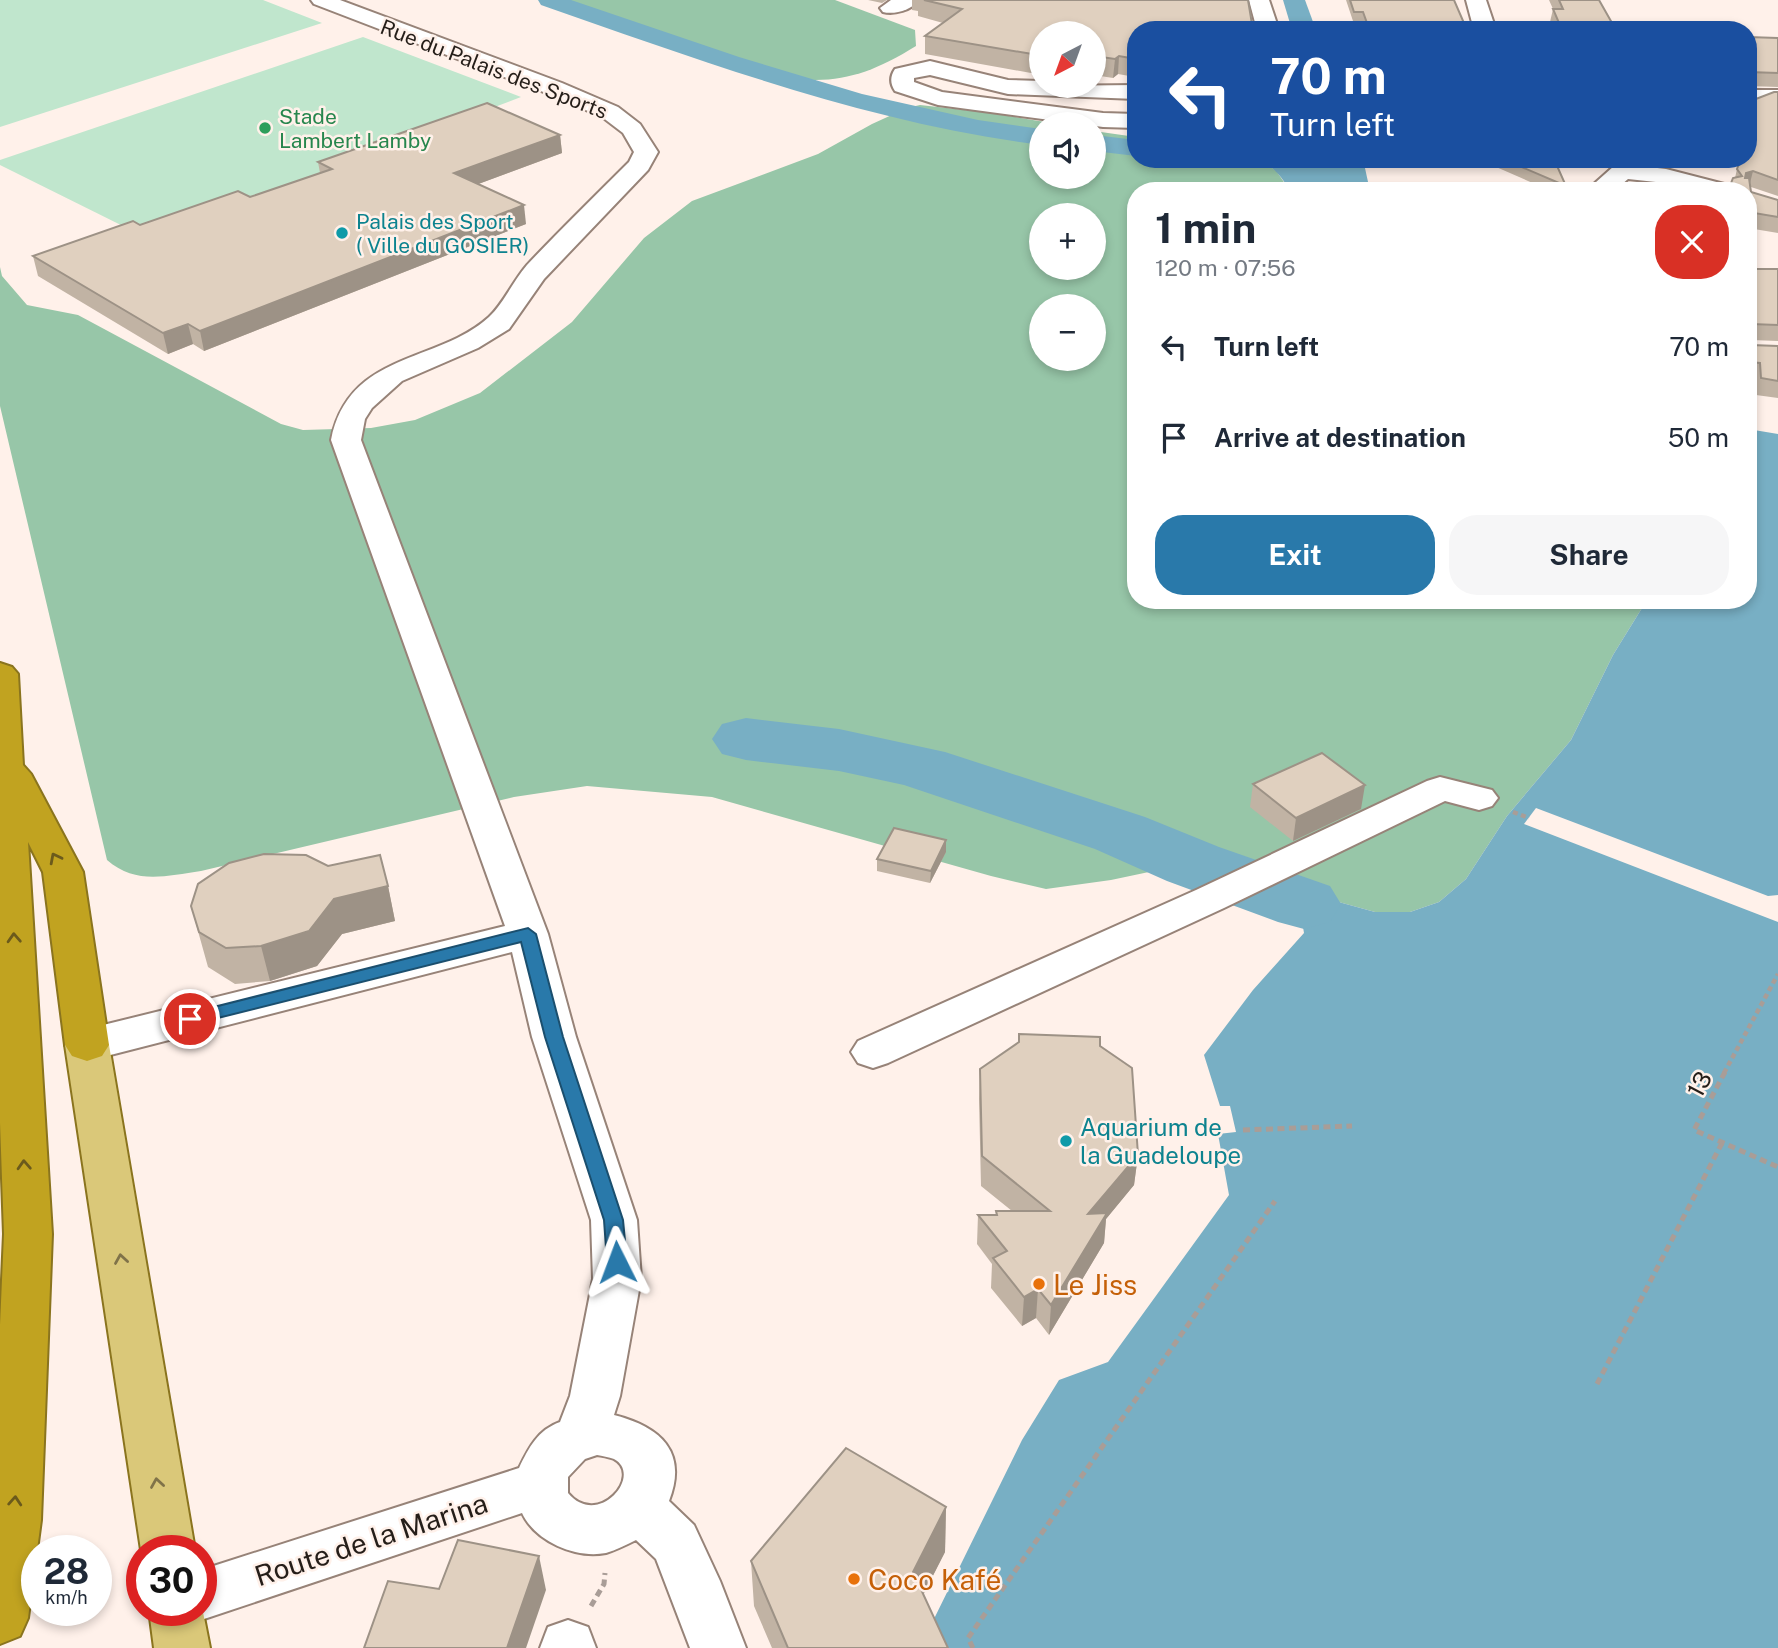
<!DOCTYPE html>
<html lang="en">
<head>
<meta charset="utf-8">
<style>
	:root { --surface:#fff; --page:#f6f6f7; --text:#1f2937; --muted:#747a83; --accent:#2979aa }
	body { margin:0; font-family:"Public Sans",sans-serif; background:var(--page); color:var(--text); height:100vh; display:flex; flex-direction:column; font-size:26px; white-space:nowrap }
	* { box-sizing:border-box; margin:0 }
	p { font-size:23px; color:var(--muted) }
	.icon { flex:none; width:38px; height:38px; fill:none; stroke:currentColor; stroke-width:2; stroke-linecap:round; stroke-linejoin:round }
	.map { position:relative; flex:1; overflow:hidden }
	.drawer { position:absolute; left:1127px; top:182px; width:630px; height:427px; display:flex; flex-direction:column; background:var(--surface); border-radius:28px; box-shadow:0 4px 10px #0003 }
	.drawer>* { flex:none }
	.hud { position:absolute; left:1127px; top:21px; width:630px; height:147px; border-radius:28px; box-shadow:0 4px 10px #0003; background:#1a4fa0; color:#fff; overflow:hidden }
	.needle { width:46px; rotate:221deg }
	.buttons { position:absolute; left:1029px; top:21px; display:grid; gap:14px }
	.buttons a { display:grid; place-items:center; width:77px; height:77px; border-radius:50%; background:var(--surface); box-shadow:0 4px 10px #0003; font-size:35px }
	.speed { position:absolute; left:21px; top:1535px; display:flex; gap:14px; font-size:35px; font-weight:700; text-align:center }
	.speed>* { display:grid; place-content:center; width:91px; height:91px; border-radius:50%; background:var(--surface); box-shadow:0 4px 10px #0003; line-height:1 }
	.speed small { font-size:18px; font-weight:400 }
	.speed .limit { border:10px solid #d22; background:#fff; color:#111 }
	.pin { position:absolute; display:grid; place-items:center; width:60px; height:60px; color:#fff; margin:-30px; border:4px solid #fff; border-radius:50%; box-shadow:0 2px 7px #0007 }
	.me { position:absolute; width:77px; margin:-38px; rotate:357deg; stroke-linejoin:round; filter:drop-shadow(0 0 5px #0008) }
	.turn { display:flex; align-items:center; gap:24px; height:147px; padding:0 28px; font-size:32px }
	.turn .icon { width:91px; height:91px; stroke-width:2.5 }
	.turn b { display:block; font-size:49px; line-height:60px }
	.round { display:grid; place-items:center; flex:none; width:74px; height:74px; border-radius:28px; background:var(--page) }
	.headline { display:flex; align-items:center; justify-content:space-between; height:119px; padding:0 28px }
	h1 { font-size:42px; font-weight:700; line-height:52px }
	.primary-button { display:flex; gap:14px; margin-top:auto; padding:14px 28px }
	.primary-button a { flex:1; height:80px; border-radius:28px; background:var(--accent); color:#fff; font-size:28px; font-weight:700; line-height:80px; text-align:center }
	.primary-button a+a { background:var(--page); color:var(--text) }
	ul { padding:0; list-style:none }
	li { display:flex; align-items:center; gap:21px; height:91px; padding:0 28px }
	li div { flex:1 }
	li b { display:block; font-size:26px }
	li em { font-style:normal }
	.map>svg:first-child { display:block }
	.green { fill:#c0e6cd }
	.forest { fill:#97c6a8; fill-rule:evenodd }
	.water { fill:#78afc4 }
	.pier { fill:#fff1ea }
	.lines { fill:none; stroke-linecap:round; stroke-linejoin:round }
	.canal { fill:#78afc4; fill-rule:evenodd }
	.river { fill:#78afc4; fill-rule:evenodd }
	.minor-casing { stroke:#978378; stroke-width:4 }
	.major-casing { stroke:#8a741e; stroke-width:4 }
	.highway-casing { stroke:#8a741e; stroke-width:4 }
	.path-far1 { stroke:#a99d97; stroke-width:4.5; stroke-dasharray:5 3.5; stroke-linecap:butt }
	.path { stroke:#a99d97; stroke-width:5; stroke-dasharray:7 4.5; stroke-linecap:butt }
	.minor { fill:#fff; fill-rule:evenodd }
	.major { fill:#dac879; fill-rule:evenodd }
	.highway { fill:#c1a320; fill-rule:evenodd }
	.wall { fill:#c1b3a4 }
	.shaded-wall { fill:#9d9286 }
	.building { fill:#e0d0bf; stroke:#9d9286; stroke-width:2 }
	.oneway { stroke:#6b5a1c }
	.oneway2 { stroke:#807349 }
	.route { fill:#2979aa; stroke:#1b4f6e; stroke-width:2 }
	.leisure-dot { fill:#2e9e5b; stroke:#fff1ea; stroke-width:2.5 }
	.culture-dot { fill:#0f9aa8; stroke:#fff1ea; stroke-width:2.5 }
	.food-dot { fill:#e8710a; stroke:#fff1ea; stroke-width:2.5 }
	.labels { text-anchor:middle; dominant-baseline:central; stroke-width:5; stroke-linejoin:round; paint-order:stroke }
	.far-street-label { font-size:21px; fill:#251e19; stroke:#fff1ea }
	.far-leisure-label { font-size:21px; fill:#27864d; stroke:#fff1ea; text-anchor:start }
	.far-culture-label { font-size:21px; fill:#0d838f; stroke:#fff1ea; text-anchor:start }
	.street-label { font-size:24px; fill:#251e19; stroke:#fff1ea }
	.culture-label { font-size:24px; fill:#0d838f; stroke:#fff1ea; text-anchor:start }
	.near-food-label { font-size:28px; fill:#c56008; stroke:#fff1ea; text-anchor:start }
	.near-street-label { font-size:28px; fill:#251e19; stroke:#fff1ea }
</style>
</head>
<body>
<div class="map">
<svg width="1778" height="1648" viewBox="0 0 1778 1648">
	<rect width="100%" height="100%" fill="#fff1ea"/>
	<g class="green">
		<polygon points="0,0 263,0 322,23 0,127"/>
		<polygon points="363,37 521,97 147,238 0,165 0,160"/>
	</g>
	<g class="forest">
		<path d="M556,0H835L915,30L916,46C866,77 830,87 772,75Z"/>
		<path d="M920,105L991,113L1057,124H1041V177H1094V131L1136,137V159L1264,161L1277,172L1290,191H1136V600H1642V608L1613,655L1571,740L1507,816L1466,879L1439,902L1410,912H1375L1335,901L1230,861H1201L1111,880L1046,889L991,876L712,797L587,786L514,797L201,871C165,876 136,885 107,860L0,406V267L2,276L27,305L78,315L281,424L303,430L371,428L415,420L480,393L572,322L644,238L692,201L818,154L872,124L907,108ZM1041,215H1094V268H1041ZM1041,306H1094V359H1041Z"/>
	</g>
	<g class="water">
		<path d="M1253,159H1363L1370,191H1290C1281,175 1271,163 1253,159Z"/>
		<polygon points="1748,429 1778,434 1778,1648 936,1648 931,1625 1022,1440 1059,1380 1108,1362 1229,1195 1218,1134 1236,1132 1230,1106 1220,1106 1204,1055 1253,990 1304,933 1302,921 1292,912 1317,896 1375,912 1410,912 1439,902 1466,879 1507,816 1571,740 1613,655 1642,608 1642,600 1748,600"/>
	</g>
	<polygon class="pier" points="1536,808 1768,896 1778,895 1778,922 1524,824"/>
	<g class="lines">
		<g class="canal">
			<path d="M538,0H571L739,57L862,94L978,120L1041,129V145C868,123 705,62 541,5Z"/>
			<polygon points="1283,0 1305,0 1316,30 1292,30"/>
			<polygon points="1094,135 1136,140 1136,156 1094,151"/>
		</g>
		<polygon class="river" points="746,718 839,729 945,752 1145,817 1219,847 1330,886 1341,904 1330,922 1304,929 1278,922 1167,881 1095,849 904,785 839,771 746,760 722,754 712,739 722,724"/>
		<defs>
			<g id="minor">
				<path d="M311,0H340L562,83L618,107L640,124L658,152L648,170L544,279L509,329L478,348L402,381L372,408L365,419L361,440L548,934L576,1037L637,1220L641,1279L620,1396L614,1415C661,1427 688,1452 669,1501L694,1525L720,1581L746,1648H690L656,1559L636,1540C626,1545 616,1550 606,1553C575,1559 535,1541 522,1513L201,1620L180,1610H201V1570L519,1468C529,1447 538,1430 560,1422L570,1396L593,1279L591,1220L532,1037L512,952L87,1061L72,1056L65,1045L72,1034L87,1029L505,926L331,440C349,351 437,364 489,317C504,303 513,281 527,265C560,230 595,196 629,162L634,152L623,133L602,117L546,93L314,4ZM597,1455C602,1456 609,1457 614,1459C644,1475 598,1529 568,1493V1477L585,1459Z"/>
				<path d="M891,0H919C912,10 894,15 883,12L880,8Z"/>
				<polygon points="1249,0 1269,0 1279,30 1257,30"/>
				<polygon points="1466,0 1486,0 1496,30 1474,30"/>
				<path d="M930,61L1008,80L1041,81V86L1136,85V99L1008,94L930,75L914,78V82L942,92L1103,113L1136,114V128L1103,127L938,105L895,91C890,84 890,76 895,69Z"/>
				<rect x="1748" y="90" width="30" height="14"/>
				<polygon points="1623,164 1666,169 1732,186 1735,191 1693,191 1665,183 1628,179 1614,191 1586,191 1614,166"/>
				<polygon points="1440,777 1492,790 1498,798 1492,806 1479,810 1445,801 1224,908 888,1063 873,1068 858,1063 851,1052 858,1041 1196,890 1427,781"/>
				<polygon points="568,1620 588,1627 596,1648 540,1648 548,1627"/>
			</g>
			<g id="major">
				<polygon points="87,1029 102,1034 109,1045 195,1550 141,1550 65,1045 72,1034"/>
				<polygon points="201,1602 210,1648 154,1648 149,1610 201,1610"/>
			</g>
			<polygon id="highway" points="0,663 12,667 18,674 23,765 31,774 83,872 109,1045 102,1056 87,1061 72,1056 65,1045 43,872 28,842 52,1234 41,1520 28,1618 20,1636 0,1644 0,1325 4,1234 0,1123"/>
		</defs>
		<use href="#minor" class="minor-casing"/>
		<use href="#major" class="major-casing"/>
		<use href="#highway" class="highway-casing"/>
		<g class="path-far1">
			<polyline points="1513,812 1529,818"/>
			<polyline points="1724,1073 1778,974"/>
		</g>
		<g class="path">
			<polyline points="1725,1072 1694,1130 1778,1167"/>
			<polyline points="1243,1130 1352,1126"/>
			<polyline points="1597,1384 1722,1143"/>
			<polyline points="591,1606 604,1584 605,1573"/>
			<polyline points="973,1648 968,1638 1275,1201"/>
		</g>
		<use href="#minor" class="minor"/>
		<use href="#major" class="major"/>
		<use href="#highway" class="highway"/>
	</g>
	<g class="wall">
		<polygon points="868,0 887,0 882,3"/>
		<polygon points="912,0 1248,0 1136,30 1136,76 1135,77 1118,74 1113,78 1094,75 1094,33 1041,33 1041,66 1040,66 1031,73 925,54 925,36 943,23 918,16 918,11 912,10"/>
		<polygon points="1346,0 1454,0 1467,30 1364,30 1362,21 1353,21"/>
		<polygon points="1549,0 1599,0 1616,30 1553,30 1550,22 1553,9"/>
		<polygon points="1748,37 1778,38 1778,87 1748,86"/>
		<polygon points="1778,92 1778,196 1751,187 1751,192 1778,200 1778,233 1748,228 1748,191 1735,178 1737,169 1748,159 1748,102"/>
		<polygon points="560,135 562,153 478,184 526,224 204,351 193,344 168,354 38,276 33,256 140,225 250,197 320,173 318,162"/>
		<polygon points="1485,159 1554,159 1566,186 1565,191 1551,191 1487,163"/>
		<polygon points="1748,269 1778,269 1778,341 1751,340 1751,345 1778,346 1778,398 1756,395 1755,380 1748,379"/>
		<polygon points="1253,784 1361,809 1293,841 1250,807"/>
		<polygon points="946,852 930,883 877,871 877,859"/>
		<polygon points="328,866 388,886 395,921 342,934 317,966 270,981 235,984 208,967 191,906"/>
		<polygon points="1100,1046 1138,1155 1134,1185 1106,1219 1104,1243 1049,1335 1036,1318 1022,1326 991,1288 992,1264 977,1244 978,1215 996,1215 1012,1211 981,1186 979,1099 980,1069"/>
		<polygon points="946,1507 945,1552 923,1595 948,1648 772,1648 754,1606 751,1561"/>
	</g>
	<g class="shaded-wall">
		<polygon points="1040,47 1040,66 1031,73 1032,54"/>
		<polygon points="1119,56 1118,74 1113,78 1115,59"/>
		<polygon points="560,135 562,153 457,192 454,173"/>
		<polygon points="1753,171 1749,187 1742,189 1746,173"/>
		<polygon points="524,205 526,224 204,351 200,331"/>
		<polygon points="188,324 193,344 168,354 163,333"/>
		<polygon points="1365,785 1361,809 1293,841 1296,818"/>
		<polygon points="946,840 946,852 930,883 931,871"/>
		<polygon points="388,886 395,921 342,934 317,966 270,981 261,946 334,899"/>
		<polygon points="1138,1155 1134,1185 1106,1219 1104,1243 1049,1335 1051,1305 1088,1214"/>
		<polygon points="1038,1289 1036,1318 1022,1326 1024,1297"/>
		<polygon points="946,1507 945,1552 912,1617 913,1572"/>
		<polygon points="539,1556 546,1590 526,1648 507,1648"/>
	</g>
	<g class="building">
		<polygon points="924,0 1248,0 1253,30 1136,30 1136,59 1119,56 1115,59 1094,56 1094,33 1041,33 1041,47 1032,54 925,36 962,9"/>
		<polygon points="1350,0 1454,0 1467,30 1376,30 1374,24 1367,23 1363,12 1354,12"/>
		<polygon points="1559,0 1599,0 1616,30 1562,30 1553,9 1563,9"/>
		<polygon points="1748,37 1778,38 1778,73 1748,72"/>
		<polygon points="1774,92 1778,92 1778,180 1753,171 1746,173 1745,178 1749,178 1751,192 1778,200 1778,217 1748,212 1748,191 1728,191 1733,178 1742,176 1737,169 1741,159 1748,159 1748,102"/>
		<polygon points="487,103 560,135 454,173 524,205 200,331 188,324 163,333 33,256 133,221 140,225 238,191 250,197 332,169 318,162"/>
		<polygon points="1503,159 1554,159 1566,186"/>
		<polygon points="1637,183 1644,191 1616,191"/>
		<polygon points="1748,269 1778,269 1778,325 1751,324 1751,345 1778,346 1778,381 1761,378 1760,363 1748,362"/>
		<polygon points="1322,753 1365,785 1296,818 1253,784"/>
		<polygon points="894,828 946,840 931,871 877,859"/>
		<polygon points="264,854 306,855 328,866 380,855 388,886 334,899 309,931 261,946 226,948 199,932 191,906 198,884 229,863"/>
		<polygon points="1019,1034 1100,1037 1100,1046 1132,1068 1138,1155 1088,1214 1107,1213 1051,1305 1038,1289 1024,1297 993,1258 1007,1251 978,1215 997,1215 996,1211 1050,1211 982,1156 980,1069 1019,1042"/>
		<polygon points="846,1448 946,1507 913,1572 948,1648 788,1648 751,1561"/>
		<polygon points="458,1540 539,1556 507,1648 364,1648 388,1581 439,1589"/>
	</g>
	<defs><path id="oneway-chevron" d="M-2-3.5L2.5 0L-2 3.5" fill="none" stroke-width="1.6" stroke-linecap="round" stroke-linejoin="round" transform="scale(1.75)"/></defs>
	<g class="oneway">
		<use href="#oneway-chevron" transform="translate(55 858) rotate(-117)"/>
		<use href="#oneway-chevron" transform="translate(14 938) rotate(-93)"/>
		<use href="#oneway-chevron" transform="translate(24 1165) rotate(-93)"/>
		<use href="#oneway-chevron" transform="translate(15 1501) rotate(-86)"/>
	</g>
	<g class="oneway2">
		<use href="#oneway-chevron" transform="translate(121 1259) rotate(-99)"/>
		<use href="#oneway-chevron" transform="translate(157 1483) rotate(-99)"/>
	</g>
	<polygon class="route" points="528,928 536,934 563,1037 623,1220 627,1262 624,1268 617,1270 610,1268 607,1262 604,1220 545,1037 521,942 190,1025 184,1023 182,1019 184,1015 190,1013"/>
	<circle class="leisure-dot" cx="265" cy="128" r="7"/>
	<g class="culture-dot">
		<circle cx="342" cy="233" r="7"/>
		<circle cx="1066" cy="1141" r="7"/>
	</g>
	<g class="food-dot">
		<circle cx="1039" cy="1284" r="7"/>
		<circle cx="854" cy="1579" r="7"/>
	</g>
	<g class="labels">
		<g class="far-street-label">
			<text transform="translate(494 69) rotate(21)">Rue du Palais des Sports</text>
		</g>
		<g class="far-leisure-label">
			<text x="279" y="116">Stade<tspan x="279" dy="24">Lambert Lamby</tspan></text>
		</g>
		<g class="far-culture-label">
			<text x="356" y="221">Palais des Sport<tspan x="356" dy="24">( Ville du GOSIER)</tspan></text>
		</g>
		<g class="street-label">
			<text transform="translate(1699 1084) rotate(-62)">13</text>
		</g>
		<g class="culture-label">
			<text x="1080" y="1127">Aquarium de<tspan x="1080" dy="28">la Guadeloupe</tspan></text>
		</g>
		<g class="near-food-label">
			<text x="1053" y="1284">Le Jiss</text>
			<text x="868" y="1579">Coco Kafé</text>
		</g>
		<g class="near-street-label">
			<text transform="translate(371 1539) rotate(-18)">Route de la Marina</text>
		</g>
	</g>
</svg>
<div class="buttons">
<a><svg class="needle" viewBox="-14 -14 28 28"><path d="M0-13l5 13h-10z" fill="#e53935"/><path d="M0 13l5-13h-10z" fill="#747a83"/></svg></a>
<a><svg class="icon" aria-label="sound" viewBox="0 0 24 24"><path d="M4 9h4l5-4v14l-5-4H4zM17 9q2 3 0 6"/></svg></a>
<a>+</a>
<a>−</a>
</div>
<div class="speed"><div>28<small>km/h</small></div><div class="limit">30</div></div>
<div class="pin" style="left:190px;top:1019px;background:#d93025"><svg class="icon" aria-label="arrive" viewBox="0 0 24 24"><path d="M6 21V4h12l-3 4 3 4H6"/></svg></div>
<svg class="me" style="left:617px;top:1262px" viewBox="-20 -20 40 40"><path d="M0-17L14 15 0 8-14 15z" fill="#2979aa" stroke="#fff" stroke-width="4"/></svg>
<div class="hud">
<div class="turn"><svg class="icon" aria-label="left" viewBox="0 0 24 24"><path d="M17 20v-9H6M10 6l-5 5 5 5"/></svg><div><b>70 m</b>Turn left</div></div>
</div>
<section class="drawer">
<div class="headline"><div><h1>1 min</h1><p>120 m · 07:56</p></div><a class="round" style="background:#d93025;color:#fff"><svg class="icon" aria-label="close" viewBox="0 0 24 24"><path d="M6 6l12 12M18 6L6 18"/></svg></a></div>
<ul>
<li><svg class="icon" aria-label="left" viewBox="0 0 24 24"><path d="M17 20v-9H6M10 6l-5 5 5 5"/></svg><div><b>Turn left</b></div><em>70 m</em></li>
<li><svg class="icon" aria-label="arrive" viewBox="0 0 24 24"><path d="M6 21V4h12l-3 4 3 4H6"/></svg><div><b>Arrive at destination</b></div><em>50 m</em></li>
</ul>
<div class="primary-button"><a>Exit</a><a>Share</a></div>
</section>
</div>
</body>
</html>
